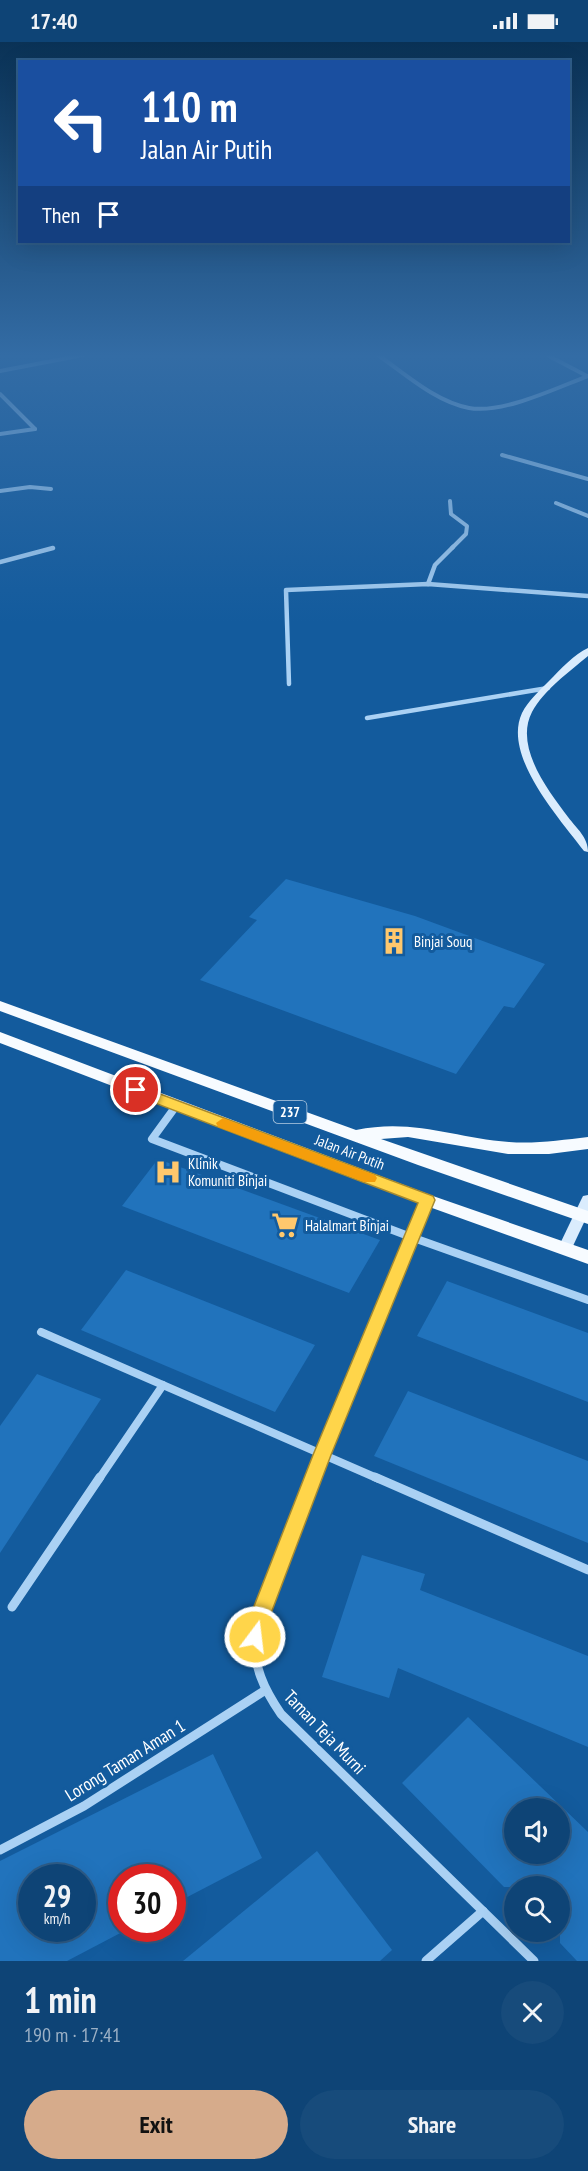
<!DOCTYPE html>
<html lang="en">
<head>
<meta charset="utf-8">
<style>
	:root { --surface:#0e4476; --page:#174b7b; --text:#f1f3f6; --muted:#9bb0c5; --line:#2e5c88; --accent:#d6ab8b }
	body { margin:0; font-family:"PT Sans Narrow",sans-serif; background:var(--page); color:var(--text); height:100vh; display:flex; flex-direction:column; font-size:22px; white-space:nowrap }
	* { box-sizing:border-box; margin:0 }
	p { font-size:20px; color:var(--muted) }
	.icon { flex:none; width:33px; height:33px; fill:none; stroke:currentColor; stroke-width:2; stroke-linecap:round; stroke-linejoin:round }
	.map { position:relative; height:1919px; overflow:hidden }
	.drawer { display:flex; flex-direction:column; background:var(--surface); flex:1 }
	.drawer>* { flex:none }
	.banner { position:absolute; left:18px; top:18px; width:552px; height:183px; border-radius:0px; box-shadow:0 6px 24px #0002,0 0 0 2px var(--line); background:#1a4fa0; color:#fff; overflow:hidden }
	.tools { position:absolute; left:504px; top:1756px; display:grid; gap:12px }
	.tools a { display:grid; place-items:center; width:66px; height:66px; border-radius:50%; background:var(--surface); box-shadow:0 6px 24px #0002,0 0 0 2px var(--line); font-size:30px }
	.speed { position:absolute; left:18px; top:1822px; display:flex; gap:12px; font-size:30px; font-weight:700; text-align:center }
	.speed>* { display:grid; place-content:center; width:78px; height:78px; border-radius:50%; background:var(--surface); box-shadow:0 6px 24px #0002,0 0 0 2px var(--line); line-height:1 }
	.speed small { font-size:15px; font-weight:400 }
	.speed .limit { border:9px solid #d22; background:#fff; color:#111 }
	.pin { position:absolute; display:grid; place-items:center; width:51px; height:51px; color:#fff; margin:-26px; border:3px solid #fff; border-radius:50%; box-shadow:0 2px 6px #0007 }
	.me { position:absolute; width:66px; margin:-33px; rotate:15deg; stroke-linejoin:round; filter:drop-shadow(0 0 4px #0008) }
	.turn { display:flex; align-items:center; gap:21px; height:126px; padding:0 24px; font-size:27px }
	.turn .icon { width:78px; height:78px; stroke-width:2.5 }
	.turn b { display:block; font-size:42px; line-height:51px }
	.then { display:flex; align-items:center; height:57px; padding:0 24px; background:#0003; gap:12px; font-size:22px }
	.round { display:grid; place-items:center; flex:none; width:63px; height:63px; border-radius:32px; background:var(--page) }
	.summary { display:flex; align-items:center; justify-content:space-between; height:102px; padding:0 24px }
	h1 { font-size:36px; font-weight:600; line-height:45px }
	.button { display:flex; gap:12px; margin-top:auto; padding:12px 24px }
	.button a { flex:1; height:69px; border-radius:36px; background:var(--accent); color:#111; font-size:24px; font-weight:600; line-height:69px; text-align:center }
	.button a+a { background:var(--page); color:var(--text) }
	.status { display:flex; justify-content:space-between; align-items:center; height:42px; padding:0 30px; background:var(--surface); direction:ltr }
	.status svg { height:16px; fill:currentColor }
	.map>svg:first-child { display:block }
	.building { fill:#2173bc; fill-rule:evenodd }
	.lines { fill:none; stroke-linecap:round; stroke-linejoin:round }
	.street-far3 { stroke:#aad1f4; stroke-width:4 }
	.street-far2 { stroke:#aad1f4; stroke-width:4.5 }
	.street-far1 { stroke:#aad1f4; stroke-width:8 }
	.street { stroke:#aad1f4; stroke-width:9 }
	.secondary { fill:#daecfd; fill-rule:evenodd }
	.primary { fill:#f7fbff; fill-rule:evenodd }
	.route { fill:#ffd54a; stroke:#a68a30; stroke-width:1.5 }
	.slow { fill:#f59e0b }
	.labels { text-anchor:middle; dominant-baseline:central; stroke-width:6; stroke-linejoin:round; paint-order:stroke }
	.shield { fill:#135b9d; stroke:#b8cee2; stroke-width:1.5 }
	.shield-label { font-size:14px; font-weight:bold; fill:#fff }
	.poi-label { font-size:15px; fill:#fff; stroke:#135b9d; text-anchor:start }
	.street-label { font-size:15px; fill:#fff; stroke:#135b9d }
	.near-street-label { font-size:18px; fill:#fff; stroke:#135b9d }
</style>
</head>
<body>
<div class="status"><b>17:40</b><svg viewBox="0 0 49 12"><path d="M0 12V9h3v3zM5 12V6h3v6zM10 12V3h3v9zM15 12V0h3v12zM26 1h20v11H26zM47 4h2v5h-2z"/></svg></div>
<div class="map">
<svg width="588" height="1919" viewBox="0 0 588 1919">
	<rect width="100%" height="100%" fill="#135b9d"/>
	<g class="building">
		<polygon points="286,837 415,874 545,922 514,966 504,964 456,1032 200,938 257,878 249,875"/>
		<polygon points="158,1117 380,1198 349,1251 122,1164"/>
		<polygon points="126,1228 315,1303 275,1370 81,1288"/>
		<polygon points="447,1239 588,1291 588,1360 417,1294"/>
		<polygon points="37,1332 101,1357 0,1511 0,1384"/>
		<polygon points="408,1349 588,1419 588,1501 374,1414"/>
		<polygon points="362,1513 425,1532 420,1548 588,1614 588,1705 398,1626 389,1656 322,1635"/>
		<path d="M468,1675L588,1790V1919H577L560,1901V1845H504L402,1741ZM514,1767H560V1812H514Z"/>
		<path d="M213,1712L262,1816L172,1863V1836H122V1887H128L67,1919H0V1819ZM32,1836H82V1887H32Z"/>
		<polygon points="317,1809 392,1908 380,1919 183,1919"/>
	</g>
	<g class="lines">
		<g class="street-far3">
			<path d="M378,313C405,332 436,360 469,366C503,372 556,346 588,334"/>
			<polyline points="547,313 587,334"/>
			<polyline points="0,329 83,313"/>
			<polyline points="0,352 35,387"/>
			<polyline points="0,392 35,387"/>
			<polyline points="502,413 588,437"/>
			<polyline points="0,449 30,445 51,447"/>
			<polyline points="450,459 451,472 467,484 466,492 452,506"/>
			<polyline points="556,461 588,474"/>
		</g>
		<g class="street-far2">
			<polyline points="0,520 53,506"/>
			<polyline points="428,542 435,523 453,505"/>
			<polyline points="289,642 286,548 428,542 588,554"/>
			<polyline points="367,676 548,646"/>
		</g>
		<g class="street-far1">
			<polyline points="176,1064 152,1097 411,1195 588,1258"/>
			<polyline points="41,1290 379,1437"/>
			<polyline points="99,1437 163,1343"/>
			<polyline points="314,1437 371,1291 427,1158"/>
		</g>
		<g class="street">
			<path d="M314,1435C303,1465 291,1495 279,1526C255,1586 240,1613 281,1672L534,1919"/>
			<polyline points="375,1435 588,1528"/>
			<polyline points="12,1565 100,1435"/>
			<polyline points="0,1808 84,1764 264,1649"/>
			<polyline points="426,1919 483,1869"/>
		</g>
		<g class="secondary">
			<path d="M588,606V614C569,630 544,648 532,670C514,705 548,748 568,775C577,787 588,795 588,810L584,809C560,777 502,714 522,671C528,659 540,648 549,639C560,628 574,612 588,606Z"/>
			<polygon points="588,1153 588,1172 572,1206 570,1210 565,1211 560,1210 558,1206 581,1158 583,1154"/>
		</g>
		<g class="primary">
			<path d="M0,959L356,1088C413,1076 455,1096 509,1100C535,1102 562,1098 588,1095V1107L549,1112H508L408,1095L381,1097L588,1169V1182L418,1123L0,969Z"/>
			<polygon points="0,990 433,1154 588,1208 588,1222 421,1162 0,1001"/>
		</g>
	</g>
	<linearGradient id="sky" x2="0" y2="1"><stop stop-color="#0a3256"/><stop offset="0.54" stop-color="#336ca5"/><stop offset="1" stop-color="#336ca5" stop-opacity="0"/></linearGradient>
	<rect width="588" height="581" fill="url(#sky)"/>
	<polygon class="route" points="136,1043 433,1154 435,1158 331,1413 267,1582 262,1601 255,1604 248,1601 245,1595 247,1582 313,1413 418,1161 131,1052 129,1048"/>
	<polygon class="slow" points="223,1076 375,1133 377,1136 375,1140 364,1140 218,1085 216,1081"/>
	<defs>
		<symbol id="building-bare" viewBox="-9 -9 18 18"><path d="M-4-6H4V6H1V3H-1V6H-4ZM-2.5-4.3h1.7v1.8h-1.7ZM.8-4.3h1.7v1.8H.8ZM-2.5-1h1.7V.8h-1.7ZM.8-1h1.7V.8H.8Z" fill="#ffc86d" stroke="#135b9d" stroke-width="2.5" paint-order="stroke"/></symbol>
		<symbol id="hospital-bare" viewBox="-9 -9 18 18"><path d="M-5-5h3v3.5h4V-5h3V5h-3V1.5h-4V5h-3Z" fill="#ffc86d" stroke="#135b9d" stroke-width="2.5" paint-order="stroke"/></symbol>
		<symbol id="supermarket-bare" viewBox="-9 -9 18 18"><path d="M-6-5.5h2.5l.6 2H6L4.5 2H-2.5L-4.4-4H-6ZM-1.5 3.2a1.3 1.3 0 1 0 .1 0ZM3 3.2a1.3 1.3 0 1 0 .1 0Z" fill="#ffc86d" stroke="#135b9d" stroke-width="2.5" paint-order="stroke"/></symbol>
	</defs>
	<g fill-rule="evenodd">
		<use href="#building-bare" x="375" y="880" width="38" height="38"/>
		<use href="#hospital-bare" x="149" y="1111" width="38" height="38"/>
		<use href="#supermarket-bare" x="266" y="1164" width="38" height="38"/>
	</g>
	<g class="labels">
		<rect class="shield" x="273.5" y="1059" width="33" height="22" rx="4.5"/>
		<g class="shield-label">
			<text x="290" y="1070">237</text>
		</g>
		<g class="poi-label">
			<text x="414" y="899">Binjai Souq</text>
			<text x="188" y="1121">Klinik<tspan x="188" dy="17">Komuniti Binjai</tspan></text>
			<text x="305" y="1183">Halalmart Binjai</text>
		</g>
		<g class="street-label">
			<text transform="translate(350 1110) rotate(21)">Jalan Air Putih</text>
		</g>
		<g class="near-street-label">
			<text transform="translate(325 1690) rotate(46)">Taman Teja Murni</text>
			<text transform="translate(125 1718) rotate(-32)">Lorong Taman Aman 1</text>
		</g>
	</g>
</svg>
<div class="tools">
<a><svg class="icon" aria-label="sound" viewBox="0 0 24 24"><path d="M4 9h4l5-4v14l-5-4H4zM17 9q2 3 0 6"/></svg></a>
<a><svg class="icon" aria-label="search" viewBox="0 0 24 24"><circle cx="10" cy="10" r="6"/><path d="M15 15l6 6"/></svg></a>
</div>
<div class="speed"><div>29<small>km/h</small></div><div class="limit">30</div></div>
<div class="pin" style="left:136px;top:1048px;background:#d93025"><svg class="icon" aria-label="arrive" viewBox="0 0 24 24"><path d="M6 21V4h12l-3 4 3 4H6"/></svg></div>
<svg class="me" style="left:255px;top:1595px" viewBox="-20 -20 40 40"><circle r="17" fill="#ffd54a" stroke="#fff" stroke-width="3"/><path d="M0-11L8 9 0 5-8 9z" fill="#fff"/></svg>
<div class="banner">
<div class="turn"><svg class="icon" aria-label="left" viewBox="0 0 24 24"><path d="M17 20v-9H6M10 6l-5 5 5 5"/></svg><div><b>110 m</b>Jalan Air Putih</div></div>
<div class="then">Then<svg class="icon" aria-label="arrive" viewBox="0 0 24 24"><path d="M6 21V4h12l-3 4 3 4H6"/></svg></div>
</div>
</div>
<section class="drawer">
<div class="summary"><div><h1>1 min</h1><p>190 m · 17:41</p></div><a class="round"><svg class="icon" aria-label="close" viewBox="0 0 24 24"><path d="M6 6l12 12M18 6L6 18"/></svg></a></div>
<div class="button"><a>Exit</a><a>Share</a></div>
</section>
</body>
</html>
